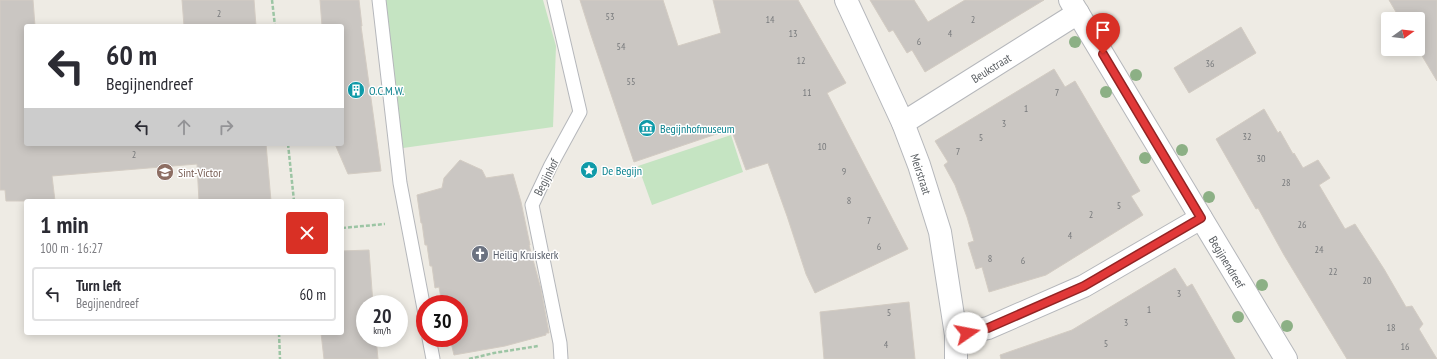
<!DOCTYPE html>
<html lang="en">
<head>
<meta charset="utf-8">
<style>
	:root { --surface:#fff; --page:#f7f7f7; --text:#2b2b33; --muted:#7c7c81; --line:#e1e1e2 }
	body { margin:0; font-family:"PT Sans Narrow",sans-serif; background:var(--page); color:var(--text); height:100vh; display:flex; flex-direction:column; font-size:15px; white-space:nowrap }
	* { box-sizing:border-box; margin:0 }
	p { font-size:13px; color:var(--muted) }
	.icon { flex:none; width:22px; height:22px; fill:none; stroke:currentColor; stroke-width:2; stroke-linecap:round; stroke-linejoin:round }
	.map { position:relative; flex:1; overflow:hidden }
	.sheet { position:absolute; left:24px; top:199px; width:320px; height:136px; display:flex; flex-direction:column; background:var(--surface); border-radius:4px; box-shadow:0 2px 10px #0003 }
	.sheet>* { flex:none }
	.top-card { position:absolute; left:24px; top:24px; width:320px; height:122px; border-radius:4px; box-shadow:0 2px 10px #0003; background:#fff; color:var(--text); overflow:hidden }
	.needle { width:26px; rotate:75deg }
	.controls { position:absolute; left:1381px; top:12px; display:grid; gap:8px }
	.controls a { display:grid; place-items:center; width:44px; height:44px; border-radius:4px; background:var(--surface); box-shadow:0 2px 10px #0003; font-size:20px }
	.speed { position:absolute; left:356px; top:295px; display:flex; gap:8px; font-size:20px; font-weight:700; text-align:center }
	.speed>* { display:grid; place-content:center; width:52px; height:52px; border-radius:50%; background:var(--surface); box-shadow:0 2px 10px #0003; line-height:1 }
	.speed small { font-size:10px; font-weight:400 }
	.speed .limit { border:6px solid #d22; background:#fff; color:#111 }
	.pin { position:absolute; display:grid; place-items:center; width:34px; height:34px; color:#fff; margin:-41px -17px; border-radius:50% 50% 50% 0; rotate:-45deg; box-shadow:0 0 4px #0007 }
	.pin .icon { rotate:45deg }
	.me { position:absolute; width:44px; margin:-22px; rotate:78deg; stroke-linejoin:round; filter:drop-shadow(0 0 3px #0008) }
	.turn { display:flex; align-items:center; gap:14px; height:84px; padding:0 16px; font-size:18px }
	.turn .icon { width:52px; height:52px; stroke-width:2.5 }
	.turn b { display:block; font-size:28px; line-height:34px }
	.lanes { display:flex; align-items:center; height:38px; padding:0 16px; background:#0003; justify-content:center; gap:20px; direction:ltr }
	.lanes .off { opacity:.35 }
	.round { display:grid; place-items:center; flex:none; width:42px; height:42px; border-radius:4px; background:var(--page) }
	.summary { display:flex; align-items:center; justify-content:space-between; height:68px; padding:0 16px }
	h1 { font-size:24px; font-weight:600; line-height:30px }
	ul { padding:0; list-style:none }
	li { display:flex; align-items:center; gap:12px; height:54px; margin:0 8px 6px; padding:0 8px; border:2px solid var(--line); border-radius:4px }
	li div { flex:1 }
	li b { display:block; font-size:15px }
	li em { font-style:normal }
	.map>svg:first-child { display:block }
	.green { fill:#c5e4c2 }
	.building { fill:#cac6c2; stroke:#d3ccc3 }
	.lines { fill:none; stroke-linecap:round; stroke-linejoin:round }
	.service-casing { stroke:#b5b7bb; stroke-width:15 }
	.minor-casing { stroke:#b5b7bb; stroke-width:24 }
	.path { stroke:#9cc5a4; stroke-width:2.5; stroke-dasharray:4 2; stroke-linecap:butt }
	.service { stroke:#fff; stroke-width:13 }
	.minor { stroke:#fff; stroke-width:22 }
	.tree { fill:#8cb085 }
	.route-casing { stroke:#922424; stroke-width:10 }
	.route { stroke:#e13838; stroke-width:7 }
	.labels { text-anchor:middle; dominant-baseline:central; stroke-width:3; stroke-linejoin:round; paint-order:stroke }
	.number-label { font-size:10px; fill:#787a7c }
	.street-label { font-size:12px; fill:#5c6064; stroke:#fff }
	.culture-label { font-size:12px; fill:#0d838f; stroke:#fff; text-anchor:start }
	.education-label { font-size:12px; fill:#785e54; stroke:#fff; text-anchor:start }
	.worship-label { font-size:12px; fill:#5b616d; stroke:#fff; text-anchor:start }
</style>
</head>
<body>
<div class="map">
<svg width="1437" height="359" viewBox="0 0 1437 359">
	<rect width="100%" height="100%" fill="#eeebe4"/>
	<g class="green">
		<polygon points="384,0 543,0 556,46 553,127 403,148"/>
		<polygon points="731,135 743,172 652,205 638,166"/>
	</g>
	<g class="building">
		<polygon points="0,0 33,0 35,26 26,26 26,144 266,144 271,201 199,201 197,164 52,176 55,201 6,201 5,190 0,190"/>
		<polygon points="182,0 254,0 256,26 184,26"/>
		<polygon points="320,0 359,0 362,26 361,26 381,171 348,174 335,144 342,144 342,26 322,26"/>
		<polygon points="580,0 663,0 678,46 721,33 713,0 798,0 846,83 827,93 908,249 815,293 806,274 787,216 768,163 746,170 731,129 634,162 591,35"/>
		<polygon points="870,0 914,0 928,22 965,0 1044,0 925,72 912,50 907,53 893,30 889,32"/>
		<polygon points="1389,0 1437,0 1437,81 1418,49 1418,19 1400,19"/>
		<polygon points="1241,27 1256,53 1189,93 1174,68"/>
		<polygon points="1054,69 1065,87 1075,81 1140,191 1131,196 1143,215 1046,275 989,292 982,267 976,269 968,243 974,241 967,217 955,185 944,165 948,162 935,141"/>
		<polygon points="1264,109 1278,133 1280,131 1293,154 1294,153 1303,168 1318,160 1330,178 1319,185 1345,229 1355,224 1384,269 1406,307 1412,306 1423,324 1419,329 1437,359 1347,359 1284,255 1258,208 1256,209 1216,139"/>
		<polygon points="460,160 482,170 486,178 513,174 521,202 530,245 529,245 541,289 549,333 546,333 546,335 505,346 454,355 450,338 459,338 459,304 442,304 439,287 435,288 432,266 430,266 427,245 425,245 422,223 421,223 417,195 442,188 444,178"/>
		<polygon points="369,250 373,304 365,304 365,338 376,338 378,359 324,359 321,333 342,333 342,251"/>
		<polygon points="1175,268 1187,287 1192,284 1235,359 1001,359 1000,355 1072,330"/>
		<polygon points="909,302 915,359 824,359 820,312"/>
	</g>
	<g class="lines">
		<defs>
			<g id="service">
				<polyline points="379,0 400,183 425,314"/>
				<polyline points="554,0 580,112 551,165 532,205 560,343 561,359"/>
				<polyline points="429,338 433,359"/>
			</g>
			<g id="minor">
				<polyline points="846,0 903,123 919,165 940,232 956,335 956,359"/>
				<polyline points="1070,0 1286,359"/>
				<polyline points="903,123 1078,13"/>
				<polyline points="956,335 988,328 1084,286 1201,218"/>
			</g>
		</defs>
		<use href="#service" class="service-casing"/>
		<use href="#minor" class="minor-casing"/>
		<g class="path">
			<polyline points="272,0 275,26"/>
			<polyline points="288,144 294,201"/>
			<polyline points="342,228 385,224"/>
			<polyline points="279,333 280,359"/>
			<polyline points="469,359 494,353 538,346"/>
		</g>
		<use href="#service" class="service"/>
		<use href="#minor" class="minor"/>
	</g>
	<g class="tree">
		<circle cx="1112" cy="34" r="6"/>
		<circle cx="1075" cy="42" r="6"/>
		<circle cx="1136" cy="75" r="6"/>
		<circle cx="1106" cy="92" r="6"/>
		<circle cx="1182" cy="150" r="6"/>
		<circle cx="1145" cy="158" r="6"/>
		<circle cx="1209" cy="197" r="6"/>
		<circle cx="1262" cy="285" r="6"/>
		<circle cx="1238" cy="317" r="6"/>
		<circle cx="1287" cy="326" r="6"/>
	</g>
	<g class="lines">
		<defs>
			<polyline id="route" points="967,333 988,328 1084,286 1201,218 1103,54"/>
		</defs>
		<use href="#route" class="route-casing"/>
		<use href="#route" class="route"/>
	</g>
	<defs>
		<symbol id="building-disc" viewBox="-11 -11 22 22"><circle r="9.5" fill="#0f9aa8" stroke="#fff"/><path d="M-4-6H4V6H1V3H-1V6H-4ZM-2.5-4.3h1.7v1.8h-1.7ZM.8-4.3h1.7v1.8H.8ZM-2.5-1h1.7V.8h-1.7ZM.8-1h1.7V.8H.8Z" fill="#fff"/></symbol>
		<symbol id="museum-disc" viewBox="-11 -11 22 22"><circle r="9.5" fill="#0f9aa8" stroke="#fff"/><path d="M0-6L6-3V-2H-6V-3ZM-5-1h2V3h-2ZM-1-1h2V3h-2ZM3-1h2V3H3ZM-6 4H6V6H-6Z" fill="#fff"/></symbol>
		<symbol id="sight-disc" viewBox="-11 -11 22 22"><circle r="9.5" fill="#0f9aa8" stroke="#fff"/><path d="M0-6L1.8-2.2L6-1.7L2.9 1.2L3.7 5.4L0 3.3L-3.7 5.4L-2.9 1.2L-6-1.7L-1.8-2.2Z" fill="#fff"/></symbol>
		<symbol id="school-disc" viewBox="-11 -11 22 22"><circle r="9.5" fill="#8d6e63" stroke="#fff"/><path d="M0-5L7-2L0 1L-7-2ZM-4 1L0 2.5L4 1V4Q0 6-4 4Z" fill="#fff"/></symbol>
		<symbol id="church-disc" viewBox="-11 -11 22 22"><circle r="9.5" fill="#6b7280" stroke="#fff"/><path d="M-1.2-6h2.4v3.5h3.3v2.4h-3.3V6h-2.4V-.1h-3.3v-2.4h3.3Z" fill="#fff"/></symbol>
	</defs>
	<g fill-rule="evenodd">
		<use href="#building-disc" x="346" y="80" width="20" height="20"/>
		<use href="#museum-disc" x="637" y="118" width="20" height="20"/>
		<use href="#sight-disc" x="579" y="160" width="20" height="20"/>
		<use href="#school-disc" x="155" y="162" width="20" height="20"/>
		<use href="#church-disc" x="470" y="244" width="20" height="20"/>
	</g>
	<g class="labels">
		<g class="number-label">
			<text x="219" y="13">2</text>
			<text x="610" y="16">53</text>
			<text x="770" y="19">14</text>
			<text x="973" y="19">2</text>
			<text x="793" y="33">13</text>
			<text x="950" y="33">4</text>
			<text x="919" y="41">6</text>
			<text x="621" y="46">54</text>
			<text x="801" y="60">12</text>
			<text x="1210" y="63">36</text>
			<text x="631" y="81">55</text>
			<text x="807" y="92">11</text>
			<text x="1057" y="92">7</text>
			<text x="1026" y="108">1</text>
			<text x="1004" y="123">3</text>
			<text x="1247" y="136">32</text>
			<text x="981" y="137">5</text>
			<text x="822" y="146">10</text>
			<text x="958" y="151">7</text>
			<text x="134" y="154">2</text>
			<text x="1261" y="158">30</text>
			<text x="844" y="171">9</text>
			<text x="1286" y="182">28</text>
			<text x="849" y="200">8</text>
			<text x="1119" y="205">5</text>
			<text x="1091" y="214">2</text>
			<text x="869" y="220">7</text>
			<text x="1302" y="224">26</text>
			<text x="1070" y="235">4</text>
			<text x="879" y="246">6</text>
			<text x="1319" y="249">24</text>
			<text x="990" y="258">8</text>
			<text x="1023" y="260">6</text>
			<text x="1333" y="271">22</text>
			<text x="1367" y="280">20</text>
			<text x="1179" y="293">3</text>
			<text x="1149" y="309">1</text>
			<text x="889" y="312">5</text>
			<text x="1126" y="322">3</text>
			<text x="1391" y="327">18</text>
			<text x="1106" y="343">5</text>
			<text x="886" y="344">4</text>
			<text x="1405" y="346">16</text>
		</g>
		<g class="street-label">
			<text transform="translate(991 68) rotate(-32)">Beukstraat</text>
			<text transform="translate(921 174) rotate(72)">Meirstraat</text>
			<text transform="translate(546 177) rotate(-63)">Begijnhof</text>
			<text transform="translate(1227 262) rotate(59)">Begijnendreef</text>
		</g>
		<g class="culture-label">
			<text x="369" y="90">O.C.M.W.</text>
			<text x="660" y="128">Begijnhofmuseum</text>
			<text x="602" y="170">De Begijn</text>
		</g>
		<g class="education-label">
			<text x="178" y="172">Sint-Victor</text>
		</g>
		<g class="worship-label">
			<text x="493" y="254">Heilig Kruiskerk</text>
		</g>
	</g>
</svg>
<div class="controls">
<a><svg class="needle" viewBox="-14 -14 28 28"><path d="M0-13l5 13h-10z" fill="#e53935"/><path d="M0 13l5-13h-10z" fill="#7c7c81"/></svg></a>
</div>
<div class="speed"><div>20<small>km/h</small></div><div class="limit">30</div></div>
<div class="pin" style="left:1103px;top:54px;background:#d93025"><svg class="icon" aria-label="arrive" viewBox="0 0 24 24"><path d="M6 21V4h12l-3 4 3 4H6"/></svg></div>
<svg class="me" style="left:967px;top:333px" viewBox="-20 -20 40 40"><circle r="19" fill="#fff"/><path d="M0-13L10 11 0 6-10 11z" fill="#e13838"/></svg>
<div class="top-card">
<div class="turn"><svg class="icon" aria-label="left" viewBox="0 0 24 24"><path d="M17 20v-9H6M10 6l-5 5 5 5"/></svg><div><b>60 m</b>Begijnendreef</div></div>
<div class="lanes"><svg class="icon" aria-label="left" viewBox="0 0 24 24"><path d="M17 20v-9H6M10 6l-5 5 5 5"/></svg><svg class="icon off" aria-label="ahead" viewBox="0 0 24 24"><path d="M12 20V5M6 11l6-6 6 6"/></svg><svg class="icon off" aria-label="right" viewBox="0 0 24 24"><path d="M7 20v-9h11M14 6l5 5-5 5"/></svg></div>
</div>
<section class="sheet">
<div class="summary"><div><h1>1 min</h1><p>100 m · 16:27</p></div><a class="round" style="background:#d93025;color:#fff"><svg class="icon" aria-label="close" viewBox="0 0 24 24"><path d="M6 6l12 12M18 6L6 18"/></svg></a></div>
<ul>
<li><svg class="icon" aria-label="left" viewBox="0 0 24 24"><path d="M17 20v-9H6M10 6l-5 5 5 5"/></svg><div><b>Turn left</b><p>Begijnendreef</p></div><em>60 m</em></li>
</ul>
</section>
</div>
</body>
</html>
